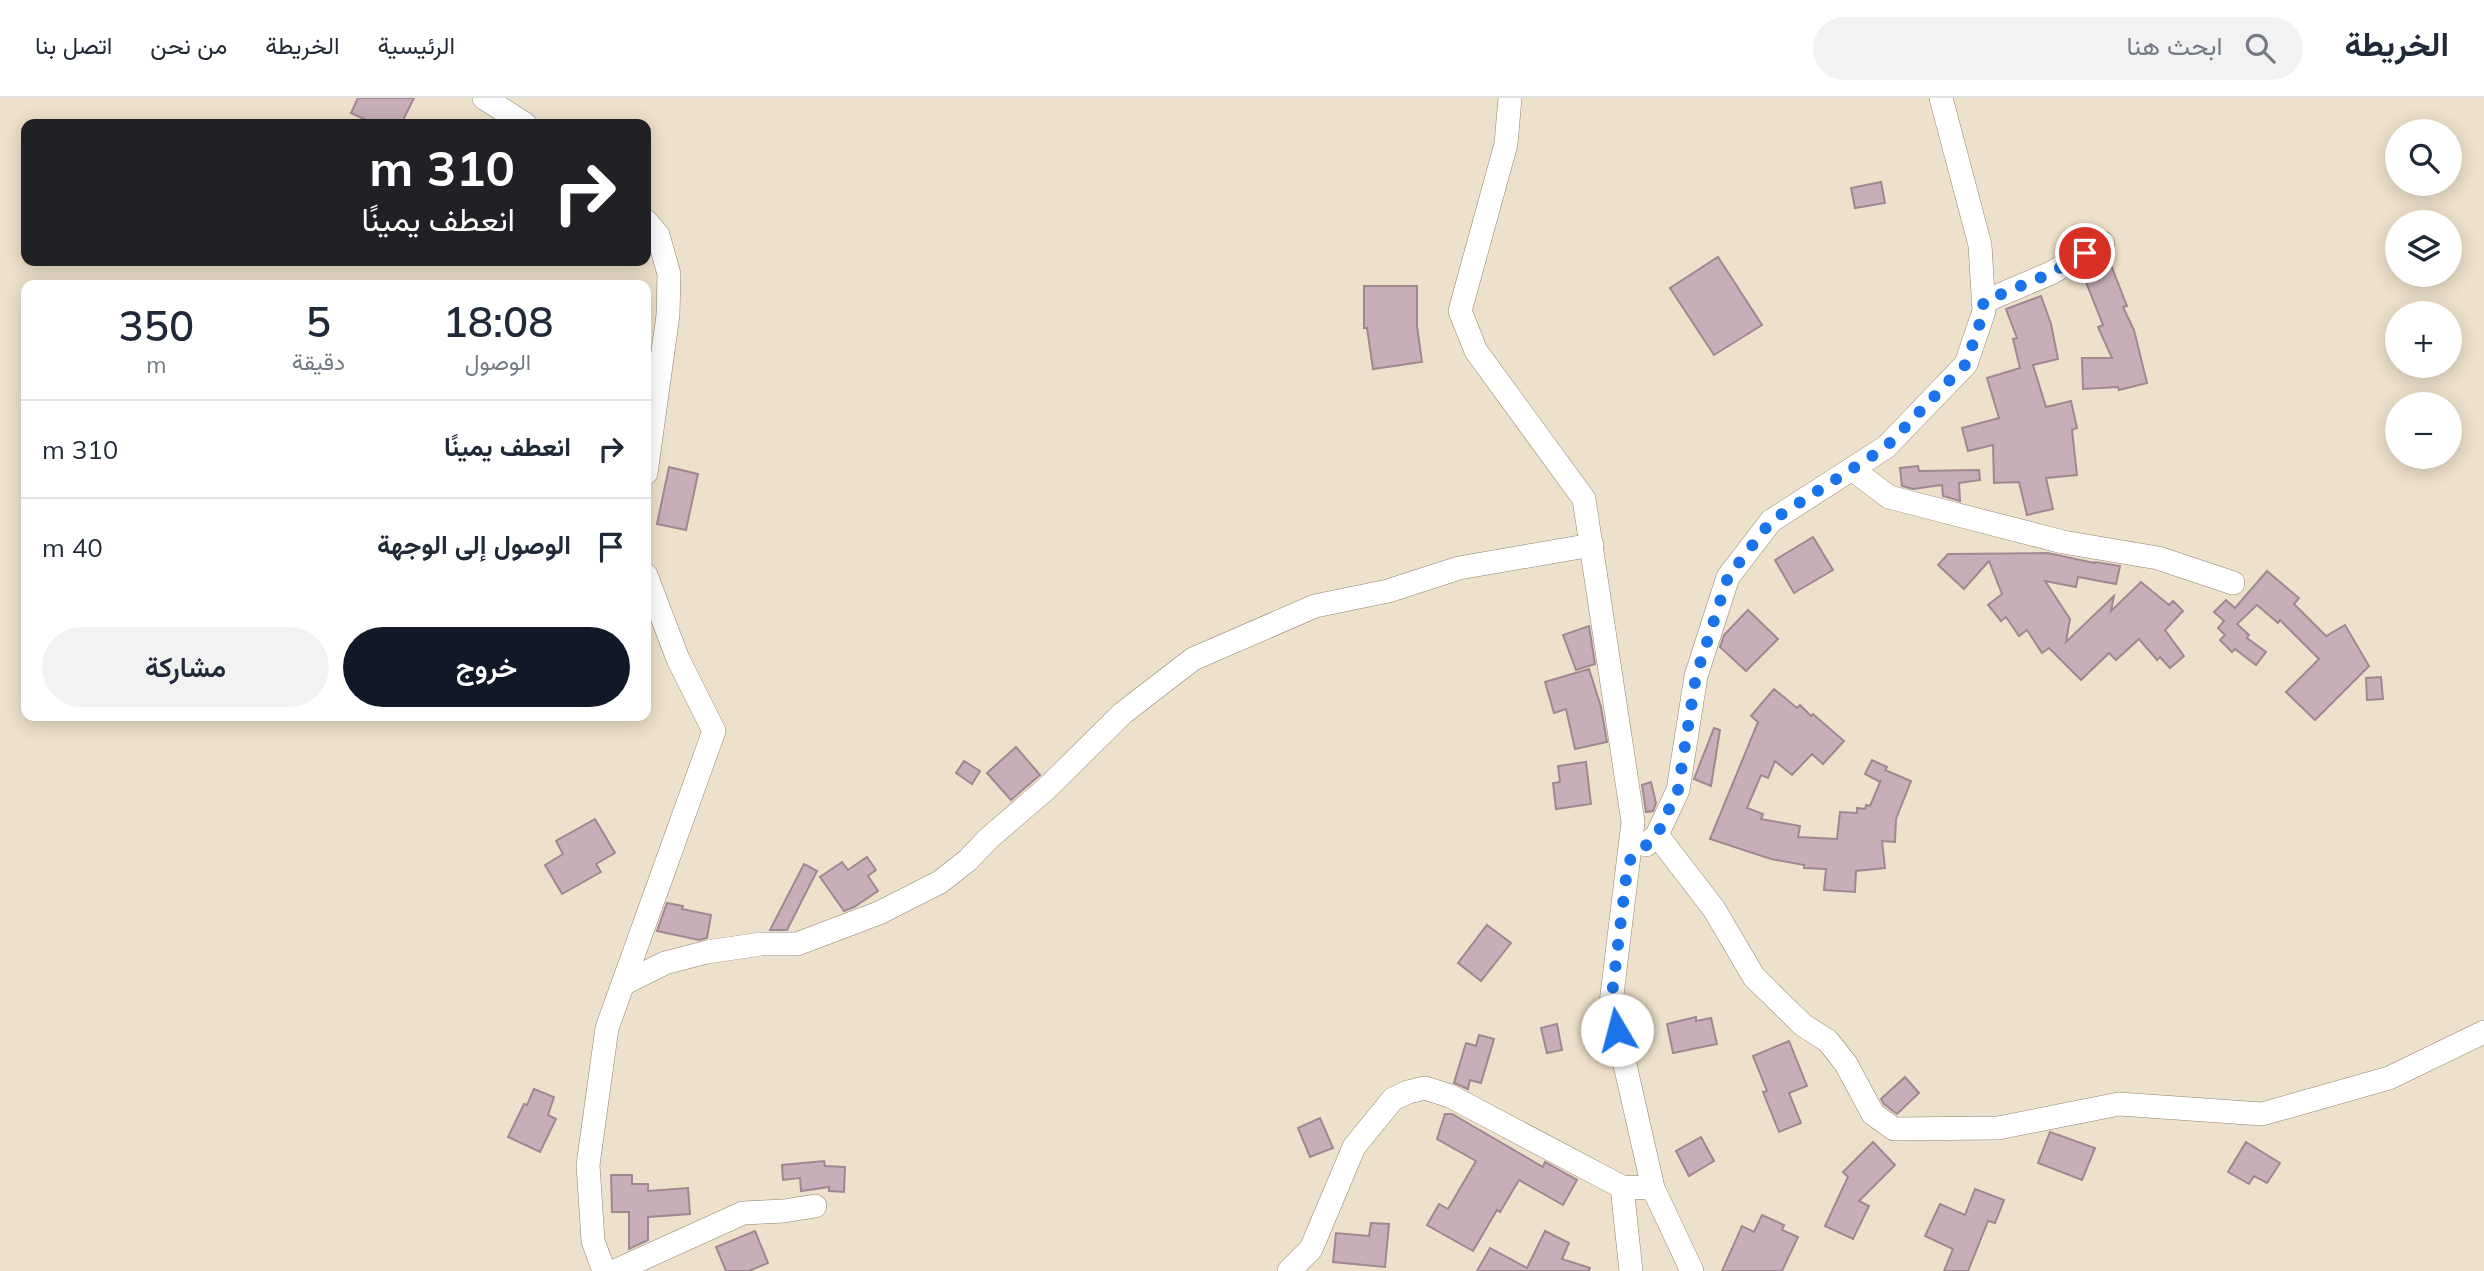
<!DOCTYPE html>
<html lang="ar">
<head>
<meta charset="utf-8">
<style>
	:root { --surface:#fff; --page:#f2f2f3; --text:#1f2937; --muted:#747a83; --line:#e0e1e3; --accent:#111827 }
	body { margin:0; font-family:Mulish,Vazirmatn,sans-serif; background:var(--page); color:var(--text); direction:rtl; height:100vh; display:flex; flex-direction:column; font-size:26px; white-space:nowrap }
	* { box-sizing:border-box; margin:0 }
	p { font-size:23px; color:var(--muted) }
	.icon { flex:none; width:38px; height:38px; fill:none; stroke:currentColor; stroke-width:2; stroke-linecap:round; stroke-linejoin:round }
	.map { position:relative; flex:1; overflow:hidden; direction:ltr }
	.panel { position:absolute; left:21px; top:182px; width:630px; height:441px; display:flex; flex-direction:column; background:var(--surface); border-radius:14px; box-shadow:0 4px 18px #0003; direction:rtl }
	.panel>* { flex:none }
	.top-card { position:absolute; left:21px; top:21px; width:630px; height:147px; border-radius:14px; box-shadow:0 4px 18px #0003; direction:rtl; background:#202124; color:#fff; overflow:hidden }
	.fabs { position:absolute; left:2385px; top:21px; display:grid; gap:14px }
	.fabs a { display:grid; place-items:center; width:77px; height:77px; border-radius:50%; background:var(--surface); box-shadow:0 4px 18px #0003; font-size:35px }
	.pin { position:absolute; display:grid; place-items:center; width:60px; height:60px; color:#fff; margin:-30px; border:4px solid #fff; border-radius:50%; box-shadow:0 2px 7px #0007 }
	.me { position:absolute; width:77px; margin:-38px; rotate:352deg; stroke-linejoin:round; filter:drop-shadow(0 0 5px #0008) }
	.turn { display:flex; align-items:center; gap:24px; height:147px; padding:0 21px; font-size:32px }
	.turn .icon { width:91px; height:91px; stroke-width:2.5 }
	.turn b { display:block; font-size:49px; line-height:60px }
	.eta { display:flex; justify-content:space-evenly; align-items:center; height:119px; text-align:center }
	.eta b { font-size:42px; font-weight:600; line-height:49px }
	.action { display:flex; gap:14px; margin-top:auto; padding:14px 21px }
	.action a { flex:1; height:80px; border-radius:42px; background:var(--accent); color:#fff; font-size:28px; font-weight:600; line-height:80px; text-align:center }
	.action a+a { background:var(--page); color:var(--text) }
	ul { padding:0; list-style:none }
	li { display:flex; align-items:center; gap:21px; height:98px; padding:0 21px; border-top:2px solid var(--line) }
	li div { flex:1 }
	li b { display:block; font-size:26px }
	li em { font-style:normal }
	header { display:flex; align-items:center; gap:42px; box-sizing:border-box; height:98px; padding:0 35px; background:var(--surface); border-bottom:2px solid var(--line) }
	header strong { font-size:33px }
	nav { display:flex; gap:38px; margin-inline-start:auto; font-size:24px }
	.search { width:490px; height:63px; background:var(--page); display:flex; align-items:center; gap:18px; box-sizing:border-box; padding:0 24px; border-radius:38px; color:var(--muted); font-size:26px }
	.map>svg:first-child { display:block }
	.building { fill:#c7aeb8; stroke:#a08891; stroke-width:2 }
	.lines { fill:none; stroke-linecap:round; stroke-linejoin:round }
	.minor-casing { stroke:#8f8470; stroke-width:24 }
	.minor { stroke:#fff; stroke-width:23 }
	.route { stroke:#1a73e8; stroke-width:12; stroke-dasharray:0 21.6 }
</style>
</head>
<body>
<header>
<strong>الخريطة</strong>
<div class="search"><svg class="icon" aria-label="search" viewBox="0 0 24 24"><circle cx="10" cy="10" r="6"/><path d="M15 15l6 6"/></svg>ابحث هنا</div>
<nav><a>الرئيسية</a><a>الخريطة</a><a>من نحن</a><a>اتصل بنا</a></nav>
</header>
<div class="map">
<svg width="2484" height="1173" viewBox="0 0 2484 1173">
	<rect width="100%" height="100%" fill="#eee1cb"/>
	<g class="building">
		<polygon points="358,0 414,0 401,26 375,26 351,15"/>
		<polygon points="1881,84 1885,105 1855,110 1851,90"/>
		<polygon points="1718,159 1762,227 1714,257 1670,190"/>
		<polygon points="2109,162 2127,208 2123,209 2134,232 2147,285 2119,292 2118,289 2083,291 2082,260 2112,260 2098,229 2103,227 2082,174"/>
		<polygon points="1364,188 1417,188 1417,228 1422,264 1373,271 1367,230 1364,230"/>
		<polygon points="2041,198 2051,226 2058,261 2033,267 2046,309 2071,303 2077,330 2072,332 2077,377 2046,380 2053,411 2027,417 2019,384 1994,385 1993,347 1968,353 1962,330 1999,320 1987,280 2020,270 2013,241 2017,240 2006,211"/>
		<polygon points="1918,368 1919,373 1979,372 1980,382 1959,385 1960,403 1943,398 1942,387 1913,391 1902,388 1900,370"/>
		<polygon points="669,369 698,376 686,432 657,426"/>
		<polygon points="1813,439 1833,472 1794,495 1775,462"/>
		<polygon points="2048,455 2094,465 2095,464 2120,468 2116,486 2078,479 2076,489 2045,483 2070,521 2066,544 2114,498 2111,513 2141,484 2169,507 2173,503 2183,513 2165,532 2184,558 2170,570 2160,559 2157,562 2139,541 2116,562 2109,555 2081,582 2049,550 2042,555 2027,532 2019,538 2006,519 2001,523 1988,507 2002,496 1989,463 1964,491 1938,467 1948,456"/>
		<polygon points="2267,473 2299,500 2294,506 2326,538 2345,527 2369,568 2315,622 2286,594 2319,561 2280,522 2278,525 2257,507 2237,526 2249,537 2247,540 2266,554 2256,567 2235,551 2232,554 2220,542 2225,537 2218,530 2224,523 2214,514 2226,502 2235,510"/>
		<polygon points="1748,512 1778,541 1746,573 1720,549 1724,537"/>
		<polygon points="1589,528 1595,566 1576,572 1563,537"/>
		<polygon points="1589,571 1601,609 1607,644 1575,651 1566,611 1554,615 1545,584"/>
		<polygon points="2381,579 2383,601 2367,602 2366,580"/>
		<polygon points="1774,591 1797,610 1800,607 1811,618 1813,616 1844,643 1823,666 1812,656 1792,677 1775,663 1768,680 1761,677 1747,710 1763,716 1761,721 1800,728 1798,739 1837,741 1840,714 1857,715 1857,710 1865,711 1866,707 1870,708 1881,682 1880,684 1865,676 1872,662 1887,669 1885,672 1911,683 1896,721 1895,744 1882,743 1885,770 1856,773 1855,794 1824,792 1826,771 1804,770 1804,767 1771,761 1710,741 1758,624 1751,618"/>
		<polygon points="1714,630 1720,632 1711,688 1694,681"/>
		<polygon points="1016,649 1040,677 1011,702 987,675"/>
		<polygon points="964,663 980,673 972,686 956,675"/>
		<polygon points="1586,664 1591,706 1556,711 1553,685 1560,684 1558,668"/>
		<polygon points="1651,684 1656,705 1653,713 1646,714 1642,687"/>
		<polygon points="595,721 615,755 596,766 601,774 562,796 545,767 563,756 556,743"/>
		<polygon points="867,759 876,772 868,778 878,793 854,809 844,813 820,779 842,764 848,772"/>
		<polygon points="804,766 817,773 787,832 770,832"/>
		<polygon points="667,805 683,808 682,811 711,817 707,840 699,842 657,833"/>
		<polygon points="1487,827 1511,845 1481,883 1458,865"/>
		<polygon points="1696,919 1696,923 1711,920 1717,946 1673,955 1667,926"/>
		<polygon points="1557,926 1562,952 1547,955 1541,930"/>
		<polygon points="1479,937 1494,941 1481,985 1470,982 1468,991 1454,985 1466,945 1476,948"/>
		<polygon points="1789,943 1807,988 1789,995 1801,1025 1779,1034 1763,994 1767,993 1753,958"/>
		<polygon points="1905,979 1919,995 1897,1016 1884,1006 1881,1001"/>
		<polygon points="534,991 554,999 548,1017 556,1021 540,1054 508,1039 524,1006 527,1007"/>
		<polygon points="1445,1016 1452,1016 1543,1069 1545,1064 1577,1082 1563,1107 1519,1082 1500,1114 1497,1112 1473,1153 1427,1127 1439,1106 1448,1111 1476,1063 1437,1041"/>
		<polygon points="1320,1020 1333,1050 1310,1059 1298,1030"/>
		<polygon points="2050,1034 2095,1050 2082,1082 2038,1065"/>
		<polygon points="1701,1039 1714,1063 1689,1078 1676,1053"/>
		<polygon points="1873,1044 1895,1067 1859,1103 1869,1108 1853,1141 1825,1128 1848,1079 1843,1074"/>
		<polygon points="2246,1044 2280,1065 2267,1085 2254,1078 2249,1086 2228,1074"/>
		<polygon points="824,1063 825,1068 845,1069 844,1094 829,1093 829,1089 801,1093 800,1080 783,1082 782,1067"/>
		<polygon points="611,1077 632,1077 632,1086 648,1086 648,1093 688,1090 690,1116 648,1119 648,1142 629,1151 629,1114 612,1114"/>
		<polygon points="1975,1091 2004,1102 1995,1125 1988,1123 1968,1173 1944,1173 1953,1151 1925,1138 1940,1106 1965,1117"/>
		<polygon points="1762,1117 1784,1127 1782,1132 1798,1139 1782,1173 1722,1173 1742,1128 1754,1134"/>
		<polygon points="1371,1125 1389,1126 1385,1169 1333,1164 1336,1135 1369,1138"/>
		<polygon points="755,1133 768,1165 749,1173 726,1173 716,1149"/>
		<polygon points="1545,1133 1569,1145 1562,1161 1590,1170 1589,1173 1477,1173 1490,1150 1527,1170"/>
	</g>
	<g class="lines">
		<defs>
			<g id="minor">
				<polyline points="484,0 525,26"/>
				<polyline points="1510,0 1506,46 1460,213 1476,253 1584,401 1633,724 1611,905 1653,1090 1692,1173"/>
				<polyline points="646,123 658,137 669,176 668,217 646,375"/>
				<polyline points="1983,204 2051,175 2103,145"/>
				<polyline points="1852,371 1889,399 2063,444 2158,460 2233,485"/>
				<polyline points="1657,737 1714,811 1754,879 1803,927 1828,943 1846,966 1873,1016 1894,1031 1998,1030 2119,1006 2262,1016 2389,980 2484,934"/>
				<polyline points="1646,747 1657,737 1678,692 1696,578 1728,479 1771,423 1886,349 1966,266 1984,213 1980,147 1941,0"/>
				<polyline points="623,886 665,865 707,854 761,846 797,846 879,815 940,784 968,762 989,740 1046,691 1123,615 1193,561 1315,508 1388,493 1459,470 1592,447"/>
				<polyline points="1622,1089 1631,1173"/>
				<polyline points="604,1173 593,1143 588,1067 607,930 714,633 678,561 646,477"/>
				<polyline points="615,1173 743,1115 784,1113 815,1108"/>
				<polyline points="1289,1173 1311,1151 1354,1049 1393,1001 1408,994 1425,990 1450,998 1622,1089 1653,1090"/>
			</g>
		</defs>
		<use href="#minor" class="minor-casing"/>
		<use href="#minor" class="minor"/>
	</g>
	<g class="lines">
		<polyline class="route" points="1617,932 1611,905 1628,764 1657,737 1678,692 1696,578 1728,479 1771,423 1886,349 1950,282 1966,266 1984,213 1983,204 2051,175 2085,155"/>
	</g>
</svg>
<div class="fabs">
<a><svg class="icon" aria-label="search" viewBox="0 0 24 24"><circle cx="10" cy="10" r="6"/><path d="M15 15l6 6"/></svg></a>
<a><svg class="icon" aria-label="layers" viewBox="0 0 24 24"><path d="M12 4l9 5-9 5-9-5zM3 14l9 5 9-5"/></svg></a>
<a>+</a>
<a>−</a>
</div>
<div class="pin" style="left:2085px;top:155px;background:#d93025"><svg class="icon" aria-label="arrive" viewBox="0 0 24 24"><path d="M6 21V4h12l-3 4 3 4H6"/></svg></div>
<svg class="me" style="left:1617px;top:932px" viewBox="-20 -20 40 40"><circle r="19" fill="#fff"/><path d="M0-13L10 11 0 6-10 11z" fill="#1a73e8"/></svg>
<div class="top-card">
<div class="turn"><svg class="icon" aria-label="right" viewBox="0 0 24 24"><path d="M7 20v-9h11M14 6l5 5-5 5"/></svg><div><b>310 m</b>انعطف يمينًا</div></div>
</div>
<section class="panel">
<div class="eta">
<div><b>18:08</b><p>الوصول</p></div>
<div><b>5</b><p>دقيقة</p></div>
<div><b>350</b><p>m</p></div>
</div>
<ul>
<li><svg class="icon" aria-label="right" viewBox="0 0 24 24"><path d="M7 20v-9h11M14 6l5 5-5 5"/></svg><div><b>انعطف يمينًا</b></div><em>310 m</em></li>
<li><svg class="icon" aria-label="arrive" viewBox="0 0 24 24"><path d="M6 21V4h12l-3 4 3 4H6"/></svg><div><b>الوصول إلى الوجهة</b></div><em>40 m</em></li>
</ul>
<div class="action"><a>خروج</a><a>مشاركة</a></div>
</section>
</div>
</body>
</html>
